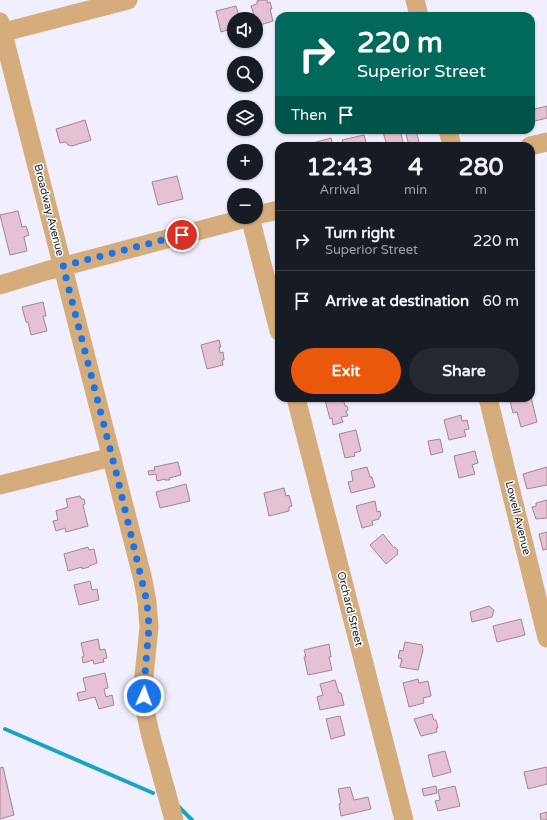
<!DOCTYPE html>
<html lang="en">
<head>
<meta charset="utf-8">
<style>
	:root { --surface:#171b24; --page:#242831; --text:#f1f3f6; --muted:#9ea1a6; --line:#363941; --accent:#ea580c }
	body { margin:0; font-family:"Varela Round",sans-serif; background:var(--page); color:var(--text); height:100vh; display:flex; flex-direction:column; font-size:15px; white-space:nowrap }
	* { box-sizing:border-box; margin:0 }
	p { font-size:13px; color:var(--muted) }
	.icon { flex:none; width:22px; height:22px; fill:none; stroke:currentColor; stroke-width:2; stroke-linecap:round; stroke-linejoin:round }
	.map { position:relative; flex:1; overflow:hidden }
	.sheet { position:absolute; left:275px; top:142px; width:260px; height:260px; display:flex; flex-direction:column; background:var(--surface); border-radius:12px; box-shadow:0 1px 3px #0004 }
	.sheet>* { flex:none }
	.guide { position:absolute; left:275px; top:12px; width:260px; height:122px; border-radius:12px; box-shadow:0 1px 3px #0004; background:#00695c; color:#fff; overflow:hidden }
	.buttons { position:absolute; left:227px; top:12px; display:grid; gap:8px }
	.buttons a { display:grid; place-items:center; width:36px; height:36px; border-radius:50%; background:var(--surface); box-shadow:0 1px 3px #0004; font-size:20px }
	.pin { position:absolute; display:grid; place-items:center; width:34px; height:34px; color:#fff; margin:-17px; border:2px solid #fff; border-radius:50%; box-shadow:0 1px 4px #0007 }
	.me { position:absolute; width:44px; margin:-22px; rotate:2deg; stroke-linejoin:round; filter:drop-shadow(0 0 3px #0008) }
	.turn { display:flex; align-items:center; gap:14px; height:84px; padding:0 16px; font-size:18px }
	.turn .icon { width:52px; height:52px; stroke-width:2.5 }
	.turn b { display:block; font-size:28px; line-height:34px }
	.then { display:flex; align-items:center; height:38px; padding:0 16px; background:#0003; gap:8px; font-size:15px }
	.eta { display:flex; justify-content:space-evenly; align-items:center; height:68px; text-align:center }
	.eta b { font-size:24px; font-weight:700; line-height:28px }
	.cta { display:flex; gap:8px; margin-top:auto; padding:8px 16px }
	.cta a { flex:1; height:46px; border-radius:24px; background:var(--accent); color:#fff; font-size:16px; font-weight:700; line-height:46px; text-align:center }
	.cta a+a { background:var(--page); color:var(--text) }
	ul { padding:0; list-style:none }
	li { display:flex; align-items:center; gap:12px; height:60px; padding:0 16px; border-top:1px solid var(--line) }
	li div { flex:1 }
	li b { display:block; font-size:15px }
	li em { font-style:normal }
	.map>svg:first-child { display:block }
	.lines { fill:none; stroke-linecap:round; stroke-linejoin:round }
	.stream { stroke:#18a4c3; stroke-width:4 }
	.building { fill:#e5c2d3; stroke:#a58494 }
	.minor { stroke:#d5ad7c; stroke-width:19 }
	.route { stroke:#1a73e8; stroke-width:7; stroke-dasharray:0 12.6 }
	.labels { text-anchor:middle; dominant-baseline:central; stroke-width:3; stroke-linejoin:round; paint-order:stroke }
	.street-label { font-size:11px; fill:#282633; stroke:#fefefe }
</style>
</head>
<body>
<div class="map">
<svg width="547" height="820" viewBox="0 0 547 820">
	<rect width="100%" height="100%" fill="#f1effd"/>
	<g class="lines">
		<g class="stream">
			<polyline points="5,729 153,793"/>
			<polyline points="178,806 192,820"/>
		</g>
	</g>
	<g class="building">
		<polygon points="261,0 267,0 268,3 270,2 272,9 270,9 273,21 257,26 256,19 253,19 252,16 254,15 251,6 257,4 257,1"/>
		<polygon points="236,6 240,19 234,19 234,28 221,32 216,11"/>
		<polygon points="547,106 547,118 531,122 531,110"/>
		<polygon points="85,120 91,140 72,146 68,145 66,142 60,143 56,129"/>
		<polygon points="391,130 400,130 404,146 387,146 383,132"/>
		<polygon points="405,130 416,130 420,146 409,146"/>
		<polygon points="364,135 367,146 344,146 342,140"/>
		<polygon points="331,138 333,146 310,146 309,144"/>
		<polygon points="177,176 183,199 158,205 152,182"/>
		<polygon points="18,211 22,227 26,226 29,235 24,237 27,251 10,255 0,215"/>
		<polygon points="43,302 46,316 43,316 47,331 31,335 28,322 26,322 22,307"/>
		<polygon points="219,340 221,347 219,347 220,353 223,352 224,360 222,360 223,365 207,369 201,345"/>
		<polygon points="531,397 537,422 521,427 517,412 513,413 510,401 517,398 531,398"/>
		<polygon points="329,398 343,398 345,406 347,406 348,410 346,411 348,416 341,417 343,422 333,425 332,418 330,419 325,400 329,400"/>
		<polygon points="461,415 462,421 467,420 469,429 464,430 466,436 449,440 444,420"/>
		<polygon points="356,430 361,451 354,453 355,456 345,458 339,434"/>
		<polygon points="440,439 443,452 431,455 428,441"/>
		<polygon points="475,451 478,463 472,465 475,474 459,478 454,456"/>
		<polygon points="178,462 181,475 169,478 170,480 165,480 165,479 157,481 156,474 149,475 148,471 155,470 154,467"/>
		<polygon points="367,467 370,477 372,477 375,487 351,493 348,482 353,481 351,471"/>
		<polygon points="547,467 547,485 527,489 523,474"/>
		<polygon points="186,484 190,501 160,508 156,492"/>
		<polygon points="284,488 286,496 289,495 292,506 289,507 289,511 269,516 264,493"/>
		<polygon points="80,496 81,499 84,499 85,504 83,505 88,526 66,532 65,528 56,531 53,521 58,520 56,511 68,507 66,499"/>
		<polygon points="547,500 547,518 536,519 532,507 536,506 536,503"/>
		<polygon points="375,501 377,512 380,511 381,516 379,517 379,519 372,521 373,525 362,528 356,506"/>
		<polygon points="547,532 547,549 543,550 539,534"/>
		<polygon points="383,534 394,548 395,547 398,550 397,552 398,554 386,564 370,545"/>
		<polygon points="88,547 89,550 94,549 97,563 89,566 89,567 82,569 82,567 68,571 64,554"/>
		<polygon points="90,581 92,590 97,589 99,600 79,605 74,585"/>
		<polygon points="489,606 494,610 492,617 472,622 470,612"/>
		<polygon points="521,619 525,635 497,642 493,626"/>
		<polygon points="98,639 100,650 105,649 107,658 103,659 104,662 94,664 93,660 83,663 82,657 84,656 81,643"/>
		<polygon points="405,642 422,645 423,650 418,670 400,667 402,659 398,658 400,650 403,651"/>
		<polygon points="329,644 331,657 329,657 332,670 308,675 304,657 306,657 304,650"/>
		<polygon points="105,673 108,688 104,689 106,697 112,695 114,705 99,709 95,697 79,701 77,693 86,691 83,678"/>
		<polygon points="418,679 419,683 428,681 431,696 423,698 424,703 409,707 403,683"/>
		<polygon points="335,680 339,693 341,693 344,705 320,710 317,697 323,695 320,684"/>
		<polygon points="432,714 434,720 436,720 438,728 436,728 437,732 421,736 414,719"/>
		<polygon points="340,716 345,735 331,739 326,719"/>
		<polygon points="445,751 451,772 433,777 428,755"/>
		<polygon points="3,767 14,815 0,819 0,768"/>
		<polygon points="547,767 547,784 528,789 524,772"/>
		<polygon points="436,786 437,793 424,796 422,789"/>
		<polygon points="455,786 460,806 438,811 435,801 440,800 438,790"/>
		<polygon points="350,787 354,800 368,797 371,809 341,816 339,804 341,803 338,789"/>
		<polygon points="547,812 547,820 541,820 540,814"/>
	</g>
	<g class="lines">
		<g class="minor">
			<polyline points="415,0 419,16"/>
			<polyline points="0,22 143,580 147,602 149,627 143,686 144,706 151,737 174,820"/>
			<polyline points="0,33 128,0"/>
			<polyline points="448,130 452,146"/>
			<polyline points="530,146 547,142"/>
			<polyline points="256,215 279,210"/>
			<polyline points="250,217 279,331"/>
			<polyline points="0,285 46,271 250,217"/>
			<polyline points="296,398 404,820"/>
			<polyline points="488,398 547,638"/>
			<polyline points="0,485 112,457"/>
		</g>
	</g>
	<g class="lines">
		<polyline class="route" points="144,696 144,686 149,627 147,602 116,472 63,266 182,235"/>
	</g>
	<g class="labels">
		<g class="street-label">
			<text transform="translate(49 210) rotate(76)">Broadway Avenue</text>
			<text transform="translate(518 518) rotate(76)">Lowell Avenue</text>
			<text transform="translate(350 609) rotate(76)">Orchard Street</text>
		</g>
	</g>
</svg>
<div class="buttons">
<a><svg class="icon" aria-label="sound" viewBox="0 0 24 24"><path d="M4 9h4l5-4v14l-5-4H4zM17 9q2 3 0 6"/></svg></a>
<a><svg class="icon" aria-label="search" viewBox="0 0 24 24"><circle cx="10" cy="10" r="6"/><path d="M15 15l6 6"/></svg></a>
<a><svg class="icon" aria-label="layers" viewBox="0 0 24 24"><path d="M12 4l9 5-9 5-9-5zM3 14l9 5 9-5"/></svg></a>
<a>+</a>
<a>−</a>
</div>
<div class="pin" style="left:182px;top:235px;background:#d93025"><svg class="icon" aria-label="arrive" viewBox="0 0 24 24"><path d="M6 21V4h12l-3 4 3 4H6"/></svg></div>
<svg class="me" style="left:144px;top:696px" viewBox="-20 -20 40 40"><circle r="17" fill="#1a73e8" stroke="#fff" stroke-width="3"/><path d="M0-11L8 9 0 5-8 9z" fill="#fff"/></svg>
<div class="guide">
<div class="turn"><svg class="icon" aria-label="right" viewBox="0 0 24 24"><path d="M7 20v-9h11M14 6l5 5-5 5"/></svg><div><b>220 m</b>Superior Street</div></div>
<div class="then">Then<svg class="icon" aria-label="arrive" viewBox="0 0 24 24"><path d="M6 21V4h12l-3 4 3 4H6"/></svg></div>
</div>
<section class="sheet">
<div class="eta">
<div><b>12:43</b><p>Arrival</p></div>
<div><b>4</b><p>min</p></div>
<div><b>280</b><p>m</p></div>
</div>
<ul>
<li><svg class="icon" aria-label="right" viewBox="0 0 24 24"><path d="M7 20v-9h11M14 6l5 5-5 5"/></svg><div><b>Turn right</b><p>Superior Street</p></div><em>220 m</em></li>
<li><svg class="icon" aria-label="arrive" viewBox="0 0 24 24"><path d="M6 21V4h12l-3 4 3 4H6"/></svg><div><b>Arrive at destination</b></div><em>60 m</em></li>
</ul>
<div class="cta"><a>Exit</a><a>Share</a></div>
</section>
</div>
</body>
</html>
